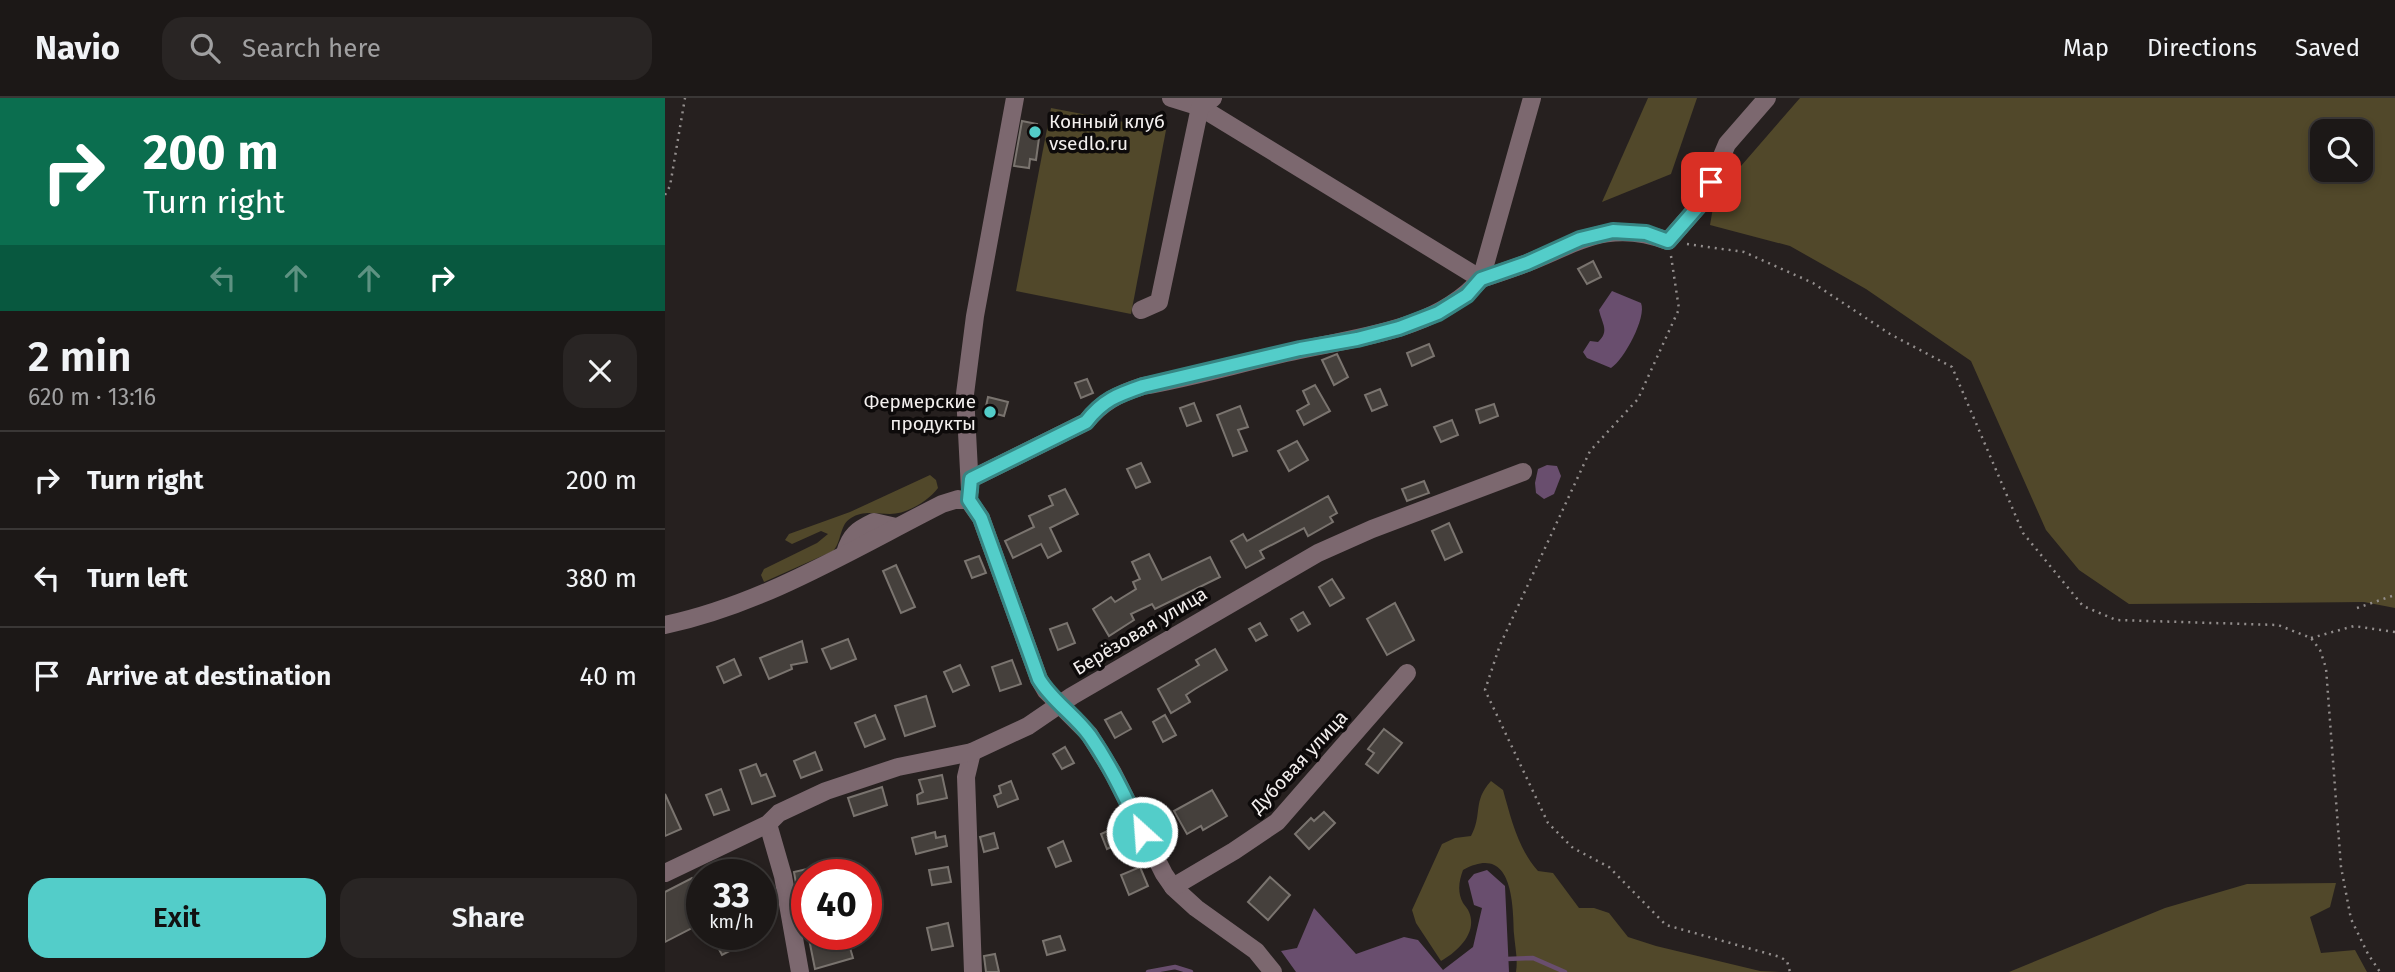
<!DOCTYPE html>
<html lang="en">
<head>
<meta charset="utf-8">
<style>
	:root { --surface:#1c1817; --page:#292524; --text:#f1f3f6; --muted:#a0a0a1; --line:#3a3736; --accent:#53cdc9 }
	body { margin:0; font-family:"Fira Sans",sans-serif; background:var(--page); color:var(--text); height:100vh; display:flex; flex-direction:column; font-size:26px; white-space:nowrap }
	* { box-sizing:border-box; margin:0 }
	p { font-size:23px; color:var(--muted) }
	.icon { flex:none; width:38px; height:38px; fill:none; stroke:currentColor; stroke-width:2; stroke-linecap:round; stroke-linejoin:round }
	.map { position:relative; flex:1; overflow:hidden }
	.side { display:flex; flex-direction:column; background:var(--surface); width:665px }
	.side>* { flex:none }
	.hud { background:#0b6e4f; color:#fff; overflow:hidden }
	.fabs { position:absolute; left:1645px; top:21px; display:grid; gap:14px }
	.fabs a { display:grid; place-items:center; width:63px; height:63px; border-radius:14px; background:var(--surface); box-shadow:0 4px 10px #0003,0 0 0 2px var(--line); font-size:35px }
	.speed { position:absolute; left:21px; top:761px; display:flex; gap:14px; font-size:35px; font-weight:700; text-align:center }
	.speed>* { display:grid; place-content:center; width:91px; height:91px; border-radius:50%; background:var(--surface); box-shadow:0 4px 10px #0003,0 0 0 2px var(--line); line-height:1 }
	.speed small { font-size:18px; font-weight:400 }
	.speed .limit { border:10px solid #d22; background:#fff; color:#111 }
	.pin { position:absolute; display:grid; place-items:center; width:60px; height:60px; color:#fff; margin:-30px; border-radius:14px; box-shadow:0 4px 10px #0006 }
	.me { position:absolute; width:77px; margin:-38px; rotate:334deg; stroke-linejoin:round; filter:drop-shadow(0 0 5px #0008) }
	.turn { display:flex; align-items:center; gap:24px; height:147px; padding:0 28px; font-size:32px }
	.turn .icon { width:91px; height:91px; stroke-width:2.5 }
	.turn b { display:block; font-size:49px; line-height:60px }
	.lanes { display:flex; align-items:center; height:66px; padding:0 28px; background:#0003; justify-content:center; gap:35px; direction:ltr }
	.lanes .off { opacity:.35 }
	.round { display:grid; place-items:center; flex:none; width:74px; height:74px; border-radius:21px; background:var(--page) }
	.headline { display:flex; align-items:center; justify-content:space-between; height:119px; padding:0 28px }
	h1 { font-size:42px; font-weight:600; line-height:52px }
	.cta { display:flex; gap:14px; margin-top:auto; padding:14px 28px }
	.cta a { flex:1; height:80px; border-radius:21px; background:var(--accent); color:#111; font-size:28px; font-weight:600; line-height:80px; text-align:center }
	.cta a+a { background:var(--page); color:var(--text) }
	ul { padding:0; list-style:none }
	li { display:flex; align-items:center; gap:21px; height:98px; padding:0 28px; border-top:2px solid var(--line) }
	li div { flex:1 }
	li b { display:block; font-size:26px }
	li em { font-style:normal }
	header { display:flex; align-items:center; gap:42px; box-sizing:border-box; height:98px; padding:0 35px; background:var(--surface); border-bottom:2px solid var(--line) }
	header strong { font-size:33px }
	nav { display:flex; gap:38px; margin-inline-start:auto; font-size:24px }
	.search { width:490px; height:63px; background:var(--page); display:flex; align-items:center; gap:18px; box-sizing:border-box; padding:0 24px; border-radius:21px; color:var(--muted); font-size:26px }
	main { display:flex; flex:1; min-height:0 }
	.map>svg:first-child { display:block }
	.green { fill:#51482a; fill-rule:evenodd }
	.water { fill:#694e6e }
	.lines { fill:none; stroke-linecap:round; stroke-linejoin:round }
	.stream { stroke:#694e6e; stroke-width:4.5 }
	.building { fill:#45403c; stroke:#7a746f; stroke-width:2 }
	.path { stroke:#938e8d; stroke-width:2.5; stroke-dasharray:2 5; stroke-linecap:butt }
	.minor { stroke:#7c686f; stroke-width:18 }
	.route-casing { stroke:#368583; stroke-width:18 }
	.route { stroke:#53cdc9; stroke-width:12 }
	.poi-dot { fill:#53cdc9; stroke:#0d0a0a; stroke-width:2.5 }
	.labels { text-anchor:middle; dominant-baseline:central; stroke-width:7; stroke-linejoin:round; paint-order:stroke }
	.poi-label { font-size:19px; fill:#f3efee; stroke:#0d0a0a; text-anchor:start }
	.street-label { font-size:19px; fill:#f3efee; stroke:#0d0a0a }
</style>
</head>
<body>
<header>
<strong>Navio</strong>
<div class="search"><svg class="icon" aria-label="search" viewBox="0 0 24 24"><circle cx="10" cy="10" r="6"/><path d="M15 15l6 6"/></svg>Search here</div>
<nav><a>Map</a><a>Directions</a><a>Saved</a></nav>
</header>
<main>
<section class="side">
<div class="hud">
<div class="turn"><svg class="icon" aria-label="right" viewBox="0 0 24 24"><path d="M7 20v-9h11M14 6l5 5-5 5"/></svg><div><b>200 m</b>Turn right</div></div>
<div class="lanes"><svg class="icon off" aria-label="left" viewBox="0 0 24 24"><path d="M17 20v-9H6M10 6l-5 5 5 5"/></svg><svg class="icon off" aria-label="ahead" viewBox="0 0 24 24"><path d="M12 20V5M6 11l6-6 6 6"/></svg><svg class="icon off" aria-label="ahead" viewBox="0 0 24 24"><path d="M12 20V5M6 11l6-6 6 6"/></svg><svg class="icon" aria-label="right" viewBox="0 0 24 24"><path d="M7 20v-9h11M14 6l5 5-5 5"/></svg></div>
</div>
<div class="headline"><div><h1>2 min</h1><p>620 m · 13:16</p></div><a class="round"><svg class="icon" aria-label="close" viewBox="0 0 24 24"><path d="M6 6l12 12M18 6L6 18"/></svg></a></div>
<ul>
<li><svg class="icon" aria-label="right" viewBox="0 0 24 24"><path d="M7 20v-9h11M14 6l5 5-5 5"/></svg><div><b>Turn right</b></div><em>200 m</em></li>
<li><svg class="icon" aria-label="left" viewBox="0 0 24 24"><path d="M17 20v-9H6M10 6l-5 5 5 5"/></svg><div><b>Turn left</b></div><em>380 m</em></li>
<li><svg class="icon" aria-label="arrive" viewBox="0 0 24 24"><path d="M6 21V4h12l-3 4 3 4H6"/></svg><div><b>Arrive at destination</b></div><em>40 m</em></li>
</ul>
<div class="cta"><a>Exit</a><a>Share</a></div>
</section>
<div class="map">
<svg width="1730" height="874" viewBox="0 0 1730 874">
	<rect width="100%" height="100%" fill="#26201f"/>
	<g class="green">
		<polygon points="983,0 1032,0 1006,76 937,104"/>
		<path d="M1135,0H1730V510L1699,504L1464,506L1414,472L1381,432L1306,263L1201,191L1125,148L1045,127L1050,98ZM1657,33H1696V72H1657Z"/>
		<polygon points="386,10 501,32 466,216 351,193"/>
		<path d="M265,377L271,382L273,390C263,403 242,416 225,416C212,416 198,412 186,420C174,427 177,444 168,453L99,484L96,477L99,471L152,445L163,436L156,433L127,446L120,442L124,436L185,414Z"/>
		<path d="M826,683L838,692C846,720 853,751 873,773L888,775L914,810H929L944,815L963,839L991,848L1095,873L1115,874H851C853,861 850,849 849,836C848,803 847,745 798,772C794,783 792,794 798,805C800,808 803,811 804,814C813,835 792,854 776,863L751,825L747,812L777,746L790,740L806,738C818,716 807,704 826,683Z"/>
		<polygon points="1671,785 1665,809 1645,819 1656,855 1690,852 1702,874 1344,874 1500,810 1582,786"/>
	</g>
	<g class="water">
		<path d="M947,193L976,205C982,219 959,262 946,270L922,260L918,254L925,243L933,244C945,233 937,226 934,212Z"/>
		<polygon points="882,367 892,368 896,378 889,396 879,401 871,395 870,385 873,371"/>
		<polygon points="822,772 840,788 844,874 631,874 616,853 632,850 649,810 691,856 739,839 753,842 778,872 808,849 817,810 809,807 803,783 809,776"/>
	</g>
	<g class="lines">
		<g class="stream">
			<polyline points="841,861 868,860 900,874"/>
			<polyline points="483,874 510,869 526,874"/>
		</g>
	</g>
	<g class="building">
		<polygon points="357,23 372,26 371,32 375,33 371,62 365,61 364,70 349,68"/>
		<polygon points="928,163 936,179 922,186 913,171"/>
		<polygon points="764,246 769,258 747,268 742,255"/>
		<polygon points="672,256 683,279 669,287 657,262"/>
		<polygon points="422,281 428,295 416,300 410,285"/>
		<polygon points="650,287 665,313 639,327 632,313 644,306 638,293"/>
		<polygon points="715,291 722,307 707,313 700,297"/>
		<polygon points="323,299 343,304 339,318 320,313"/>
		<polygon points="529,305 536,323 522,328 515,310"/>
		<polygon points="829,306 833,318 815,325 811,312"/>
		<polygon points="575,308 583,329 573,332 582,353 568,358 552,317"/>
		<polygon points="787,322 793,337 776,344 769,329"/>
		<polygon points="632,343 643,362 624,373 613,353"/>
		<polygon points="476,365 485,384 471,390 462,371"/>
		<polygon points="759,383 764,395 742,403 737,391"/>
		<polygon points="400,391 413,416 385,430 396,453 383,460 376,446 348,460 340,443 369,429 364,418 388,407 384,398"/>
		<polygon points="663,398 672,415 665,419 668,424 643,438 639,430 595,453 599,460 581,470 566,443 578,436 582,443"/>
		<polygon points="784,425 797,454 780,462 767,433"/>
		<polygon points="484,456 497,482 545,459 555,479 490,511 487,506 466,516 469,522 444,538 428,511 446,499 450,504 471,491 468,484 475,481 467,464"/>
		<polygon points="314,458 321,475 307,480 300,463"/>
		<polygon points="231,467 250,509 236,515 218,473"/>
		<polygon points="667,481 679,500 665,508 654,489"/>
		<polygon points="730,505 749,542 722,557 702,521"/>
		<polygon points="638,514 645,526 633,533 626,521"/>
		<polygon points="402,525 410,545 393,552 385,531"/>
		<polygon points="595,525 602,537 591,543 584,531"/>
		<polygon points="183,541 191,561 166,571 157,551"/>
		<polygon points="137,543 142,564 126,567 127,571 104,581 95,560"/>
		<polygon points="550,551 562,572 530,591 521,597 525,604 506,615 493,591 534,567 531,562"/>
		<polygon points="69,561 76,577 59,585 52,569"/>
		<polygon points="347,562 356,586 335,593 327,569"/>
		<polygon points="295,567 304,587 288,594 279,574"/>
		<polygon points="261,598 270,628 240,638 230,608"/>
		<polygon points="456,614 466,631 450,640 440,622"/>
		<polygon points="210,617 220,641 200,649 190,625"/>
		<polygon points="500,617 511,637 498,644 488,624"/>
		<polygon points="719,631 737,645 713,675 701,666 709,655 703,651"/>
		<polygon points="400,649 409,665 397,671 388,656"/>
		<polygon points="150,654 157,672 136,680 129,663"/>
		<polygon points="91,666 96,678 101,676 110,698 87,706 75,672"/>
		<polygon points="277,677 282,700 253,706 252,697 258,694 254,682"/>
		<polygon points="346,683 353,701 333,709 329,698 336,695 334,688"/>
		<polygon points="217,689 222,707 189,718 183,700"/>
		<polygon points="56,691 64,712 49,717 41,697"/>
		<polygon points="547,692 562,718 538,732 536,728 522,736 509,713"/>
		<polygon points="0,696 16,731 0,738"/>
		<polygon points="659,714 670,725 644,751 630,736 646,720 649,723"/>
		<polygon points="451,729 458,743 442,751 436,736"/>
		<polygon points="270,734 271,740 280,738 282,748 251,756 247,740"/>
		<polygon points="329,735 333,750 319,754 315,739"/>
		<polygon points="398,743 406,763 391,769 383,750"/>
		<polygon points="283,769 286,784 267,787 264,772"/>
		<polygon points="475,769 483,788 464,797 456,777"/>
		<polygon points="142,771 142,788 132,791 129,774"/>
		<polygon points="605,779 625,797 603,822 583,804"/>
		<polygon points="27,780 37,799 37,825 0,844 0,794"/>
		<polygon points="283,825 288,848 267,852 262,830"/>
		<polygon points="46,836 73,836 78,846 57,857"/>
		<polygon points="143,836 181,836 188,860 150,871"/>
		<polygon points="395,838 400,852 382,857 378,843"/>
		<polygon points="330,856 334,874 321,874 319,858"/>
	</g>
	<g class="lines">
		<g class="path">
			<polyline points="0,97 5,88 20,0"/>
			<polyline points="1022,146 1079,154 1148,185 1225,236 1287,269 1358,435 1418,508 1451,522 1613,527 1646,540 1655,552 1661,570 1676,769 1686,821 1703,856 1715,874"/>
			<polyline points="1006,158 1014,211 973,301 925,353 835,547 820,592 883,725 908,750 944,769 1001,827 1115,859 1122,863 1125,874"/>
			<polyline points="1692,510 1730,497"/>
			<polyline points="1646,540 1689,528 1730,534"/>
		</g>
		<g class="minor">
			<polyline points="506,0 535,9 816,181"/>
			<path d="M816,181C831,176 847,171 862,165C915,144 944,121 1003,143L1038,103L1062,46L1102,0"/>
			<polyline points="476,212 494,204 535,9 548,0"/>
			<path d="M306,381L421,324C437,304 453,296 478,288C531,279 582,263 635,252C697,238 771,232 816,181L867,0"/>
			<polyline points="305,392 300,296 310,218 350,0"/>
			<path d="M180,455C185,437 192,432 209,424L231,429"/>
			<path d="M0,527C99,506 188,451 277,406L293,401L304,403L316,420L374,581L381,593L424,636L448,675L499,776L508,789L531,810L591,853L608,874"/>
			<polyline points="307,654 301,679 308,874"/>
			<polyline points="103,726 118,778 135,874"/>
			<polyline points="0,775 103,726 114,715 161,693 233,669 307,654 363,628 407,598 653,455 707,431 858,374"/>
			<polyline points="508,789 569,753 612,724 742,575"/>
		</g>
	</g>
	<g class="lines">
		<defs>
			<path id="route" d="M477,734C461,701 446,668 425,638C410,617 387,603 374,581L316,420L304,402L306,381L421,324C438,302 452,297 478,288L635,251L692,241L734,230L773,215L802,197L816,181L862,165L915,141L948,133L981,135L1003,143L1038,103L1046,84"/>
		</defs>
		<use href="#route" class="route-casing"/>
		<use href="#route" class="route"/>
	</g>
	<g class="poi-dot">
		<circle cx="370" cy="34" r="7"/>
		<circle cx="325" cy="314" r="7"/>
	</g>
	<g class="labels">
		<g class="poi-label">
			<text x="384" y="23">Конный клуб<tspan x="384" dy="22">vsedlo.ru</tspan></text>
			<text x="311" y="303" text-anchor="end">Фермерские<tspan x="311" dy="22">продукты</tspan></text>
		</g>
		<g class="street-label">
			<text transform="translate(475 533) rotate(-31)">Берёзовая улица</text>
			<text transform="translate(634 664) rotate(-47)">Дубовая улица</text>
		</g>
	</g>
</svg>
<div class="fabs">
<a><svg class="icon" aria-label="search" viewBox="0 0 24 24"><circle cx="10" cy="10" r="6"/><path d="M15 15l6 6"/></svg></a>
</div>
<div class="speed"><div>33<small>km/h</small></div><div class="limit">40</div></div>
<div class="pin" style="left:1046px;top:84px;background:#d93025"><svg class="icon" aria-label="arrive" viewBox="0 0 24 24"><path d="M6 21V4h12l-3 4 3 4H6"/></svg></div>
<svg class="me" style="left:477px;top:734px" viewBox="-20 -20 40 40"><circle r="17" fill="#53cdc9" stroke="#fff" stroke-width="3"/><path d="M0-11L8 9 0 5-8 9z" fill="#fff"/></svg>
</div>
</main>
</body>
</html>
